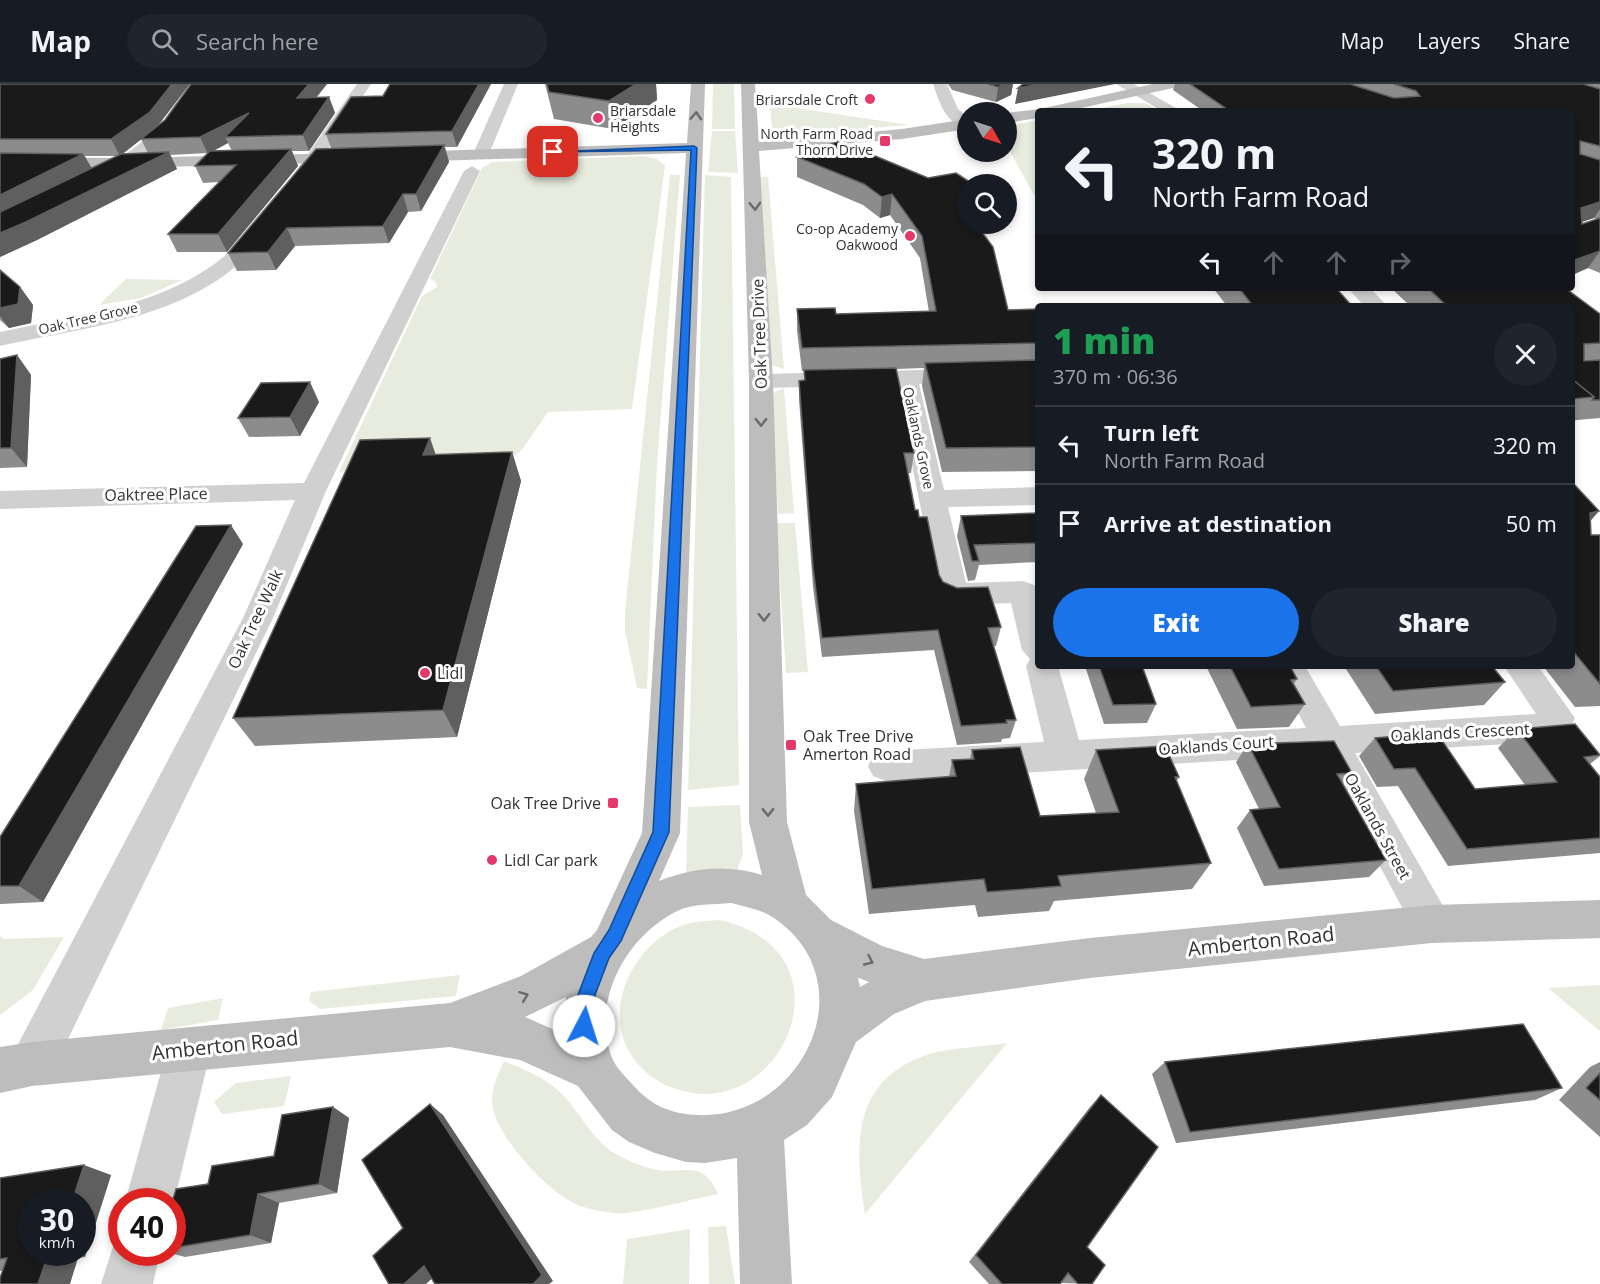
<!DOCTYPE html>
<html lang="en">
<head>
<meta charset="utf-8">
<style>
	:root { --surface:#171b24; --page:#20242c; --text:#f1f3f6; --muted:#9ea1a6; --line:#363941; --accent:#1a73e8 }
	body { margin:0; font-family:"Open Sans",sans-serif; background:var(--page); color:var(--text); height:100vh; display:flex; flex-direction:column; font-size:22px; white-space:nowrap }
	* { box-sizing:border-box; margin:0 }
	p { font-size:20px; color:var(--muted) }
	.icon { flex:none; width:33px; height:33px; fill:none; stroke:currentColor; stroke-width:2; stroke-linecap:round; stroke-linejoin:round }
	.map { position:relative; flex:1; overflow:hidden }
	.sheet { position:absolute; left:1035px; top:219px; width:540px; height:366px; display:flex; flex-direction:column; background:var(--surface); border-radius:6px; box-shadow:0 3px 9px #0003 }
	.sheet>* { flex:none }
	.hud { position:absolute; left:1035px; top:24px; width:540px; height:183px; border-radius:6px; box-shadow:0 3px 9px #0003; background:#171b24; color:var(--text); overflow:hidden }
	.needle { width:39px; rotate:129deg }
	.tools { position:absolute; left:957px; top:18px; display:grid; gap:12px }
	.tools a { display:grid; place-items:center; width:60px; height:60px; border-radius:50%; background:var(--surface); box-shadow:0 3px 9px #0003; font-size:30px }
	.speed { position:absolute; left:18px; top:1104px; display:flex; gap:12px; font-size:30px; font-weight:700; text-align:center }
	.speed>* { display:grid; place-content:center; width:78px; height:78px; border-radius:50%; background:var(--surface); box-shadow:0 3px 9px #0003; line-height:1 }
	.speed small { font-size:15px; font-weight:400 }
	.speed .limit { border:9px solid #d22; background:#fff; color:#111 }
	.pin { position:absolute; display:grid; place-items:center; width:51px; height:51px; color:#fff; margin:-26px; border-radius:12px; box-shadow:0 3px 9px #0006 }
	.me { position:absolute; width:66px; margin:-33px; rotate:5deg; stroke-linejoin:round; filter:drop-shadow(0 0 4px #0008) }
	.turn { display:flex; align-items:center; gap:21px; height:126px; padding:0 18px; font-size:27px }
	.turn .icon { width:78px; height:78px; stroke-width:2.5 }
	.turn b { display:block; font-size:42px; line-height:51px }
	.lanes { display:flex; align-items:center; height:57px; padding:0 18px; background:#0003; justify-content:center; gap:30px; direction:ltr }
	.lanes .off { opacity:.35 }
	.round { display:grid; place-items:center; flex:none; width:63px; height:63px; border-radius:32px; background:var(--page) }
	.head { display:flex; align-items:center; justify-content:space-between; height:102px; padding:0 18px }
	h1 { font-size:36px; font-weight:800; line-height:45px; color:#1e9e55 }
	.button { display:flex; gap:12px; margin-top:auto; padding:12px 18px }
	.button a { flex:1; height:69px; border-radius:36px; background:var(--accent); color:#fff; font-size:24px; font-weight:800; line-height:69px; text-align:center }
	.button a+a { background:var(--page); color:var(--text) }
	ul { padding:0; list-style:none }
	li { display:flex; align-items:center; gap:18px; height:78px; padding:0 18px; border-top:2px solid var(--line) }
	li div { flex:1 }
	li b { display:block; font-size:22px }
	li em { font-style:normal }
	header { display:flex; align-items:center; gap:36px; box-sizing:border-box; height:84px; padding:0 30px; background:var(--surface); border-bottom:2px solid var(--line) }
	header strong { font-size:28px }
	nav { display:flex; gap:33px; margin-inline-start:auto; font-size:21px }
	.search { width:420px; height:54px; background:var(--page); display:flex; align-items:center; gap:15px; box-sizing:border-box; padding:0 21px; border-radius:33px; color:var(--muted); font-size:22px }
	.map>svg:first-child { display:block }
	.green { fill:#e8ecde }
	.lines { fill:none; stroke-linecap:round; stroke-linejoin:round }
	.street { fill:#d0d0d0; fill-rule:evenodd }
	.secondary { fill:#bdbdbd; fill-rule:evenodd }
	.wall { fill:#8c8c8c; fill-rule:evenodd }
	.shaded-wall { fill:#5f5f5f }
	.building { fill:#1a1a1a; stroke:#5f5f5f; stroke-width:1.5 }
	.oneway { stroke:#6a6a6a }
	.route { fill:#1a73e8; stroke:#114b97; stroke-width:1.5 }
	.poi-dot { fill:#e53969; stroke:#fff; stroke-width:2 }
	.labels { text-anchor:middle; dominant-baseline:central; stroke-width:6; stroke-linejoin:round; paint-order:stroke }
	.far-poi-label { font-size:14px; fill:#333; stroke:#fff; text-anchor:end }
	.far-street-label { font-size:14px; fill:#333; stroke:#fff }
	.street-label { font-size:16px; fill:#333; stroke:#fff }
	.poi-label { font-size:16px; fill:#333; stroke:#fff; text-anchor:start }
	.near-street-label { font-size:20px; fill:#333; stroke:#fff }
</style>
</head>
<body>
<header>
<strong>Map</strong>
<div class="search"><svg class="icon" aria-label="search" viewBox="0 0 24 24"><circle cx="10" cy="10" r="6"/><path d="M15 15l6 6"/></svg>Search here</div>
<nav><a>Map</a><a>Layers</a><a>Share</a></nav>
</header>
<div class="map">
<svg width="1600" height="1200" viewBox="0 0 1600 1200">
	<rect width="100%" height="100%" fill="#fff"/>
	<g class="green">
		<polygon points="713,0 734,0 735,45 712,45"/>
		<polygon points="1128,19 1145,19 1159,27 1085,27"/>
		<polygon points="770,20 909,41 783,51 772,45"/>
		<polygon points="1038,36 1038,118 1007,62 1006,42"/>
		<polygon points="712,47 735,47 738,89 708,88"/>
		<polygon points="644,72 657,75 665,82 632,325 548,328 521,367 508,376 339,388 422,212 437,203 435,197 430,195 482,84 492,78"/>
		<polygon points="670,91 680,91 657,379 647,605 637,604 625,547 625,528"/>
		<polygon points="705,91 731,93 739,701 688,706"/>
		<polygon points="758,93 768,93 784,285 771,281"/>
		<polygon points="126,195 182,196 141,214 99,221"/>
		<polygon points="784,304 794,429 778,430 771,310"/>
		<polygon points="776,439 795,439 808,588 786,589"/>
		<polygon points="740,721 743,770 737,786 686,791 688,723"/>
		<path d="M719,836C855,865 786,1034 683,1007C664,1002 650,994 637,979C601,935 626,873 670,847C685,838 702,837 719,836Z"/>
		<polygon points="0,852 4,855 64,853 33,906 0,931"/>
		<polygon points="460,891 456,912 320,925 309,917 311,908"/>
		<polygon points="1600,901 1600,947 1548,904"/>
		<polygon points="223,914 218,936 161,946 168,924"/>
		<path d="M1007,959L865,1130C856,1067 849,1001 921,973C941,964 983,963 1007,959Z"/>
		<path d="M504,977C525,986 547,994 563,1011C580,1029 592,1055 614,1069C624,1075 641,1082 652,1085C682,1092 702,1073 718,1110C697,1114 631,1132 614,1129C603,1128 588,1125 578,1121C548,1109 493,1050 492,1017C492,1003 498,990 504,977Z"/>
		<polygon points="291,992 284,1022 222,1030 214,1018 236,999"/>
		<polygon points="726,1142 735,1200 709,1200 708,1143"/>
		<polygon points="690,1145 689,1200 623,1200 627,1155"/>
	</g>
	<g class="lines">
		<g class="street">
			<path d="M192,0H206C195,16 184,35 172,50C160,64 111,101 94,97L91,93L94,89L119,75L159,45Z"/>
			<polygon points="357,0 371,0 302,104 290,104 287,100"/>
			<polygon points="504,0 518,0 489,70 481,75 475,73 473,70"/>
			<path d="M933,0H947L958,25L968,33V44C946,42 939,17 933,0Z"/>
			<polygon points="1116,0 1134,0 1181,27 1162,27"/>
			<polygon points="472,82 480,87 326,407 273,534 48,996 32,1002 16,996 10,980 16,964 243,534 295,416 0,425 0,407 304,399 464,87"/>
			<path d="M260,136L269,142C261,154 252,168 241,178C176,236 81,244 0,262V248C77,231 165,223 227,170C237,161 244,148 253,138Z"/>
			<polygon points="1348,204 1370,204 1387,222 1364,222"/>
			<polygon points="1038,283 1038,297 919,300 944,406 1038,403 1038,421 948,423 966,499 1023,497 1034,501 1038,508 1038,582 1058,582 1079,656 1306,644 1273,582 1305,582 1340,642 1536,630 1504,582 1538,582 1575,634 1570,644 1541,658 1355,669 1446,827 1452,840 1446,853 1432,859 1418,853 1320,671 886,697 873,692 868,682 873,672 886,667 1044,658 1026,582 1030,575 1022,566 1011,519 953,521 942,517 938,510 896,301 761,304 753,302 749,297 753,292 761,290"/>
			<polygon points="189,944 205,950 211,966 174,1118 172,1121 172,1118 125,1118 167,966 173,950"/>
			<polygon points="122,1148 122,1168 160,1168 153,1200 101,1200 117,1150"/>
		</g>
		<g class="secondary">
			<path d="M691,0H705L680,749L659,797C693,784 726,780 762,791L749,738V297L741,0H755L759,58L902,45L968,35V45L902,55L759,67L773,297L787,738L806,811L831,836L882,862L924,875L1090,854L1432,821L1600,816V854L1432,859L1090,894L925,917L894,930L856,958L832,1013L807,1041L784,1056L792,1200H740L737,1074L705,1079L686,1078L655,1069L629,1058L612,1046L578,1002L520,976L450,963L32,1002L0,1009V963L32,958L450,919L521,892L591,853L597,846L642,749L686,69L402,78L394,73L402,68L687,59ZM731,819C745,823 761,825 774,834C868,898 803,1036 697,1031C671,1030 650,1021 633,1001C627,994 617,985 613,976C589,920 625,853 677,827C693,819 714,821 731,819ZM858,894H859L869,898L860,903ZM566,913L564,950L525,933Z"/>
			<polygon points="1153,0 1180,0 1173,4 1067,27 1038,27 1038,34 1006,39 1006,29 1040,25"/>
			<polygon points="350,69 358,74 356,78 125,84 0,83 0,73 125,74"/>
		</g>
	</g>
	<g class="wall">
		<path d="M0,0L159,41L327,0L316,14L329,13L335,29L309,67H292L298,82L227,168H177L168,150L219,98L203,99L195,82L208,69L170,71L177,85L37,156L0,173ZM141,55L148,69L122,70ZM228,59L232,67H212ZM85,72H117L91,84Z"/>
		<polygon points="390,0 491,0 457,63 445,63 449,78 421,127 408,128 389,159 295,162 276,186 237,187 228,169 331,64 326,50 383,12"/>
		<polygon points="545,0 656,0 657,16 613,45 554,35"/>
		<polygon points="948,0 1013,0 1011,11 996,18 952,6"/>
		<path d="M1175,0H1600V189L1588,184L1572,191V27H1203L1173,6ZM1594,134L1596,135L1582,140V138Z"/>
		<polygon points="797,73 1002,145 982,148 1008,226 1038,225 1038,387 942,388 922,302 924,284 896,285 914,369 911,389 908,389 915,426 919,433 939,491 943,498 1001,543 996,562 994,562 1016,636 1010,654 1002,655 1001,658 957,661 934,566 822,573 813,503 799,316 799,297 804,296 804,287 802,287 797,247 797,225 836,230 929,228 920,174 890,131 880,134 863,121 797,93"/>
		<polygon points="0,186 20,203 33,221 31,239 9,244 0,236"/>
		<polygon points="1213,204 1316,204 1352,222 1227,222"/>
		<polygon points="1391,204 1565,204 1600,230 1600,334 1577,336 1572,337 1572,222 1417,222 1415,220 1408,220"/>
		<polygon points="17,271 31,291 27,383 0,384 0,275"/>
		<polygon points="319,318 300,352 249,353 238,334"/>
		<polygon points="512,368 521,397 457,653 255,662 233,634 436,371"/>
		<polygon points="1572,398 1599,427 1591,436 1591,451 1600,451 1600,622 1575,623 1543,582 1572,582"/>
		<polygon points="1038,429 1038,478 979,481 975,496 968,497 957,452 961,432"/>
		<polygon points="243,460 43,818 0,820 0,753"/>
		<polygon points="1085,582 1142,582 1156,620 1147,639 1104,640"/>
		<polygon points="1206,582 1290,582 1297,595 1294,600 1305,620 1289,643 1237,645"/>
		<polygon points="1344,582 1492,582 1505,598 1484,621 1375,630"/>
		<polygon points="1517,645 1600,672 1590,680 1600,693 1600,769 1448,782 1398,702 1377,703 1359,672 1375,654 1475,705 1525,701 1498,664"/>
		<polygon points="1248,660 1352,689 1343,700 1386,776 1369,793 1264,802 1237,744 1250,726 1259,725 1236,678"/>
		<polygon points="972,666 1040,732 1096,729 1084,695 1096,666 1179,693 1176,698 1211,779 1192,805 1054,817 1049,827 978,833 975,821 869,830 854,727 856,700 949,693 952,676 970,675"/>
		<polygon points="1165,978 1562,1004 1535,1016 1176,1059 1152,990"/>
		<polygon points="1600,978 1600,1053 1559,1016 1590,983"/>
		<polygon points="1101,1011 1087,1163 1092,1200 1061,1199 1060,1200 989,1200 969,1178 1090,1023"/>
		<polygon points="333,1023 349,1034 337,1109 279,1119 271,1159 185,1173 167,1168 172,1168 172,1118 208,1100 274,1072"/>
		<path d="M111,1091L85,1173L0,1187V1094ZM82,1118V1168H32Z"/>
	</g>
	<g class="shaded-wall">
		<polygon points="172,0 190,0 157,43 120,72 111,55"/>
		<polygon points="309,0 327,0 303,30 297,14"/>
		<polygon points="479,0 491,0 457,63 452,47"/>
		<polygon points="636,0 656,0 657,16 613,45 609,17"/>
		<polygon points="1004,0 1013,0 1011,11 996,18 998,3"/>
		<polygon points="1042,0 1115,0 1015,20 1018,4"/>
		<polygon points="329,13 335,29 309,67 303,51"/>
		<polygon points="249,29 225,53 228,59 208,70 200,53"/>
		<polygon points="444,61 449,78 421,127 416,110"/>
		<polygon points="291,65 298,82 227,168 218,150"/>
		<polygon points="169,68 177,85 37,156 0,173 0,149"/>
		<polygon points="83,70 93,86 0,133 0,111"/>
		<polygon points="403,110 408,128 389,159 383,142"/>
		<polygon points="892,110 890,131 880,134 882,113"/>
		<polygon points="1600,118 1600,125 1594,134 1572,141 1581,124"/>
		<polygon points="968,140 1003,140 1002,145 966,151"/>
		<polygon points="287,144 295,162 276,186 268,168"/>
		<polygon points="1600,167 1588,184 1572,191 1572,177"/>
		<polygon points="20,203 33,221 31,239 9,244 0,232 0,224"/>
		<polygon points="17,271 31,291 27,383 11,364"/>
		<polygon points="310,298 319,318 300,352 290,333"/>
		<polygon points="430,354 440,383 423,371"/>
		<polygon points="512,368 521,397 457,653 443,626"/>
		<polygon points="1599,427 1578,451 1590,429"/>
		<polygon points="231,441 243,460 43,818 19,802"/>
		<polygon points="430,1020 443,1031 553,1197 549,1200 533,1200"/>
		<polygon points="333,1023 349,1034 337,1109 319,1100"/>
		<polygon points="84,1081 111,1091 85,1173 67,1168 82,1168 82,1118 72,1118"/>
		<polygon points="258,1110 279,1119 271,1159 250,1151"/>
		<polygon points="49,1168 57,1168 78,1174 70,1200 38,1200"/>
		<polygon points="424,1182 439,1188 426,1200 404,1200"/>
	</g>
	<g class="building">
		<polygon points="0,0 172,0 150,28 111,55 0,55"/>
		<polygon points="191,0 309,0 297,14 329,13 303,51 225,53 249,29 200,53 141,55 165,36"/>
		<polygon points="390,0 479,0 452,47 326,50 351,13 383,12"/>
		<polygon points="547,0 636,0 609,17 549,8"/>
		<polygon points="988,0 1004,0 998,3"/>
		<polygon points="1023,0 1042,0 1018,4"/>
		<polygon points="1190,0 1350,0 1394,14 1420,12 1416,7 1394,0 1583,0 1600,5 1600,62 1580,57 1580,70 1600,76 1600,118 1581,124 1582,140 1600,134 1600,167 1572,177 1572,27 1230,27"/>
		<polygon points="839,57 928,94 956,89 973,100 968,100 968,140 976,140 993,163 1008,226 1038,225 1038,259 802,264 797,225 835,224 836,230 936,227 922,152 892,110 882,113 864,100 797,73"/>
		<polygon points="444,61 416,110 403,110 383,142 287,144 268,168 228,169 316,65"/>
		<polygon points="291,65 218,150 168,150 236,81 195,82 210,67"/>
		<polygon points="169,68 26,138 0,149 0,128 121,70"/>
		<polygon points="0,69 83,70 0,111"/>
		<polygon points="0,186 20,203 18,220 0,224"/>
		<polygon points="1239,204 1336,204 1352,222 1253,222"/>
		<polygon points="1428,204 1565,204 1600,230 1600,259 1584,260 1584,277 1600,276 1600,316 1592,316 1594,313 1572,295 1572,222 1447,222"/>
		<polygon points="17,271 11,364 0,364 0,275"/>
		<polygon points="1038,276 1038,363 946,364 925,279"/>
		<polygon points="896,284 914,369 904,369 915,426 918,426 919,433 927,433 939,491 943,498 957,504 988,503 1001,543 988,544 1016,636 1006,636 1007,639 961,642 938,546 822,554 813,483 799,297 805,296 804,286"/>
		<polygon points="1572,295 1594,313 1572,315"/>
		<polygon points="310,298 290,333 238,334 261,299"/>
		<polygon points="430,354 423,371 512,368 443,626 233,634 360,356"/>
		<polygon points="1572,398 1599,427 1590,429 1591,451 1600,451 1600,600 1572,566"/>
		<polygon points="1038,429 1038,459 974,461 979,477 972,477 961,432"/>
		<polygon points="231,441 19,802 0,802 0,753 196,442"/>
		<polygon points="1099,582 1142,582 1156,620 1113,621"/>
		<polygon points="1230,582 1290,582 1297,595 1291,596 1305,620 1251,623"/>
		<polygon points="1376,582 1492,582 1505,598 1393,607"/>
		<polygon points="1575,640 1600,671 1584,673 1600,693 1600,754 1467,765 1415,684 1394,685 1375,654 1437,649 1475,705 1557,698 1517,645"/>
		<polygon points="1334,657 1352,689 1337,690 1386,776 1279,785 1250,726 1280,723 1248,660"/>
		<polygon points="1165,662 1179,693 1175,693 1211,779 1058,792 1061,802 987,808 984,795 872,805 856,700 956,692 952,676 974,675 972,666 1020,663 1040,732 1119,728 1096,666"/>
		<polygon points="1523,940 1562,1004 1190,1048 1165,978"/>
		<polygon points="1600,989 1600,1016 1586,1004"/>
		<polygon points="1101,1011 1158,1063 1087,1163 1105,1181 1092,1200 1078,1200 1068,1189 1060,1200 1002,1200 976,1171"/>
		<polygon points="430,1020 542,1191 533,1200 435,1200 424,1182 404,1200 389,1200 373,1172 403,1144 362,1076"/>
		<polygon points="333,1023 319,1100 258,1110 250,1151 172,1164 172,1118 176,1105 208,1100 212,1082 274,1072 282,1031"/>
		<polygon points="84,1081 72,1118 32,1118 32,1168 49,1168 38,1200 0,1200 0,1194 7,1174 0,1175 0,1094"/>
	</g>
	<defs><path id="oneway-chevron" d="M-2-3.5L2.5 0L-2 3.5" fill="none" stroke-width="1.6" stroke-linecap="round" stroke-linejoin="round" transform="scale(1.5)"/></defs>
	<g class="oneway">
		<use href="#oneway-chevron" transform="translate(696 32) rotate(-87)"/>
		<use href="#oneway-chevron" transform="translate(755 122) rotate(88)"/>
		<use href="#oneway-chevron" transform="translate(761 338) rotate(89)"/>
		<use href="#oneway-chevron" transform="translate(764 533) rotate(89)"/>
		<use href="#oneway-chevron" transform="translate(768 728) rotate(89)"/>
		<use href="#oneway-chevron" transform="translate(869 877) rotate(25)"/>
		<use href="#oneway-chevron" transform="translate(524 912) rotate(-21)"/>
	</g>
	<polygon class="route" points="694,62 697,64 669,748 621,857 609,874 595,911 590,948 584,951 578,948 575,942 578,911 594,869 609,846 653,748 691,66 550,68"/>
	<g class="poi-dot">
		<circle cx="870" cy="15" r="6"/>
		<circle cx="598" cy="34" r="6"/>
		<rect x="879" y="51" width="12" height="12" rx="3"/>
		<circle cx="910" cy="152" r="6"/>
		<circle cx="425" cy="589" r="6"/>
		<rect x="785" y="655" width="12" height="12" rx="3"/>
		<rect x="607" y="713" width="12" height="12" rx="3"/>
		<circle cx="492" cy="776" r="6"/>
	</g>
	<g class="labels">
		<g class="far-poi-label">
			<text x="858" y="15">Briarsdale Croft</text>
			<text x="610" y="26" text-anchor="start">Briarsdale<tspan x="610" dy="16">Heights</tspan></text>
			<text x="873" y="49">North Farm Road<tspan x="873" dy="16">Thorn Drive</tspan></text>
			<text x="898" y="144">Co-op Academy<tspan x="898" dy="16">Oakwood</tspan></text>
		</g>
		<g class="far-street-label">
			<text transform="translate(88 234) rotate(-13)">Oak Tree Grove</text>
			<text transform="translate(919 354) rotate(78)">Oaklands Grove</text>
		</g>
		<g class="street-label">
			<text transform="translate(759 250) rotate(-92)">Oak Tree Drive</text>
			<text transform="translate(156 410) rotate(-1)">Oaktree Place</text>
			<text transform="translate(255 535) rotate(-65)">Oak Tree Walk</text>
			<text transform="translate(1460 648) rotate(-3)">Oaklands Crescent</text>
			<text transform="translate(1216 661) rotate(-4)">Oaklands Court</text>
			<text transform="translate(1378 742) rotate(61)">Oaklands Street</text>
		</g>
		<g class="poi-label">
			<text x="437" y="589">Lidl</text>
			<text x="803" y="652">Oak Tree Drive<tspan x="803" dy="18">Amerton Road</tspan></text>
			<text x="601" y="719" text-anchor="end">Oak Tree Drive</text>
			<text x="504" y="776">Lidl Car park</text>
		</g>
		<g class="near-street-label">
			<text transform="translate(1261 857) rotate(-6)">Amberton Road</text>
			<text transform="translate(225 961) rotate(-6)">Amberton Road</text>
		</g>
	</g>
</svg>
<div class="tools">
<a><svg class="needle" viewBox="-14 -14 28 28"><path d="M0-13l5 13h-10z" fill="#e53935"/><path d="M0 13l5-13h-10z" fill="#9ea1a6"/></svg></a>
<a><svg class="icon" aria-label="search" viewBox="0 0 24 24"><circle cx="10" cy="10" r="6"/><path d="M15 15l6 6"/></svg></a>
</div>
<div class="speed"><div>30<small>km/h</small></div><div class="limit">40</div></div>
<div class="pin" style="left:553px;top:68px;background:#d93025"><svg class="icon" aria-label="arrive" viewBox="0 0 24 24"><path d="M6 21V4h12l-3 4 3 4H6"/></svg></div>
<svg class="me" style="left:584px;top:942px" viewBox="-20 -20 40 40"><circle r="19" fill="#fff"/><path d="M0-13L10 11 0 6-10 11z" fill="#1a73e8"/></svg>
<div class="hud">
<div class="turn"><svg class="icon" aria-label="left" viewBox="0 0 24 24"><path d="M17 20v-9H6M10 6l-5 5 5 5"/></svg><div><b>320 m</b>North Farm Road</div></div>
<div class="lanes"><svg class="icon" aria-label="left" viewBox="0 0 24 24"><path d="M17 20v-9H6M10 6l-5 5 5 5"/></svg><svg class="icon off" aria-label="ahead" viewBox="0 0 24 24"><path d="M12 20V5M6 11l6-6 6 6"/></svg><svg class="icon off" aria-label="ahead" viewBox="0 0 24 24"><path d="M12 20V5M6 11l6-6 6 6"/></svg><svg class="icon off" aria-label="right" viewBox="0 0 24 24"><path d="M7 20v-9h11M14 6l5 5-5 5"/></svg></div>
</div>
<section class="sheet">
<div class="head"><div><h1>1 min</h1><p>370 m · 06:36</p></div><a class="round"><svg class="icon" aria-label="close" viewBox="0 0 24 24"><path d="M6 6l12 12M18 6L6 18"/></svg></a></div>
<ul>
<li><svg class="icon" aria-label="left" viewBox="0 0 24 24"><path d="M17 20v-9H6M10 6l-5 5 5 5"/></svg><div><b>Turn left</b><p>North Farm Road</p></div><em>320 m</em></li>
<li><svg class="icon" aria-label="arrive" viewBox="0 0 24 24"><path d="M6 21V4h12l-3 4 3 4H6"/></svg><div><b>Arrive at destination</b></div><em>50 m</em></li>
</ul>
<div class="button"><a>Exit</a><a>Share</a></div>
</section>
</div>
</body>
</html>
